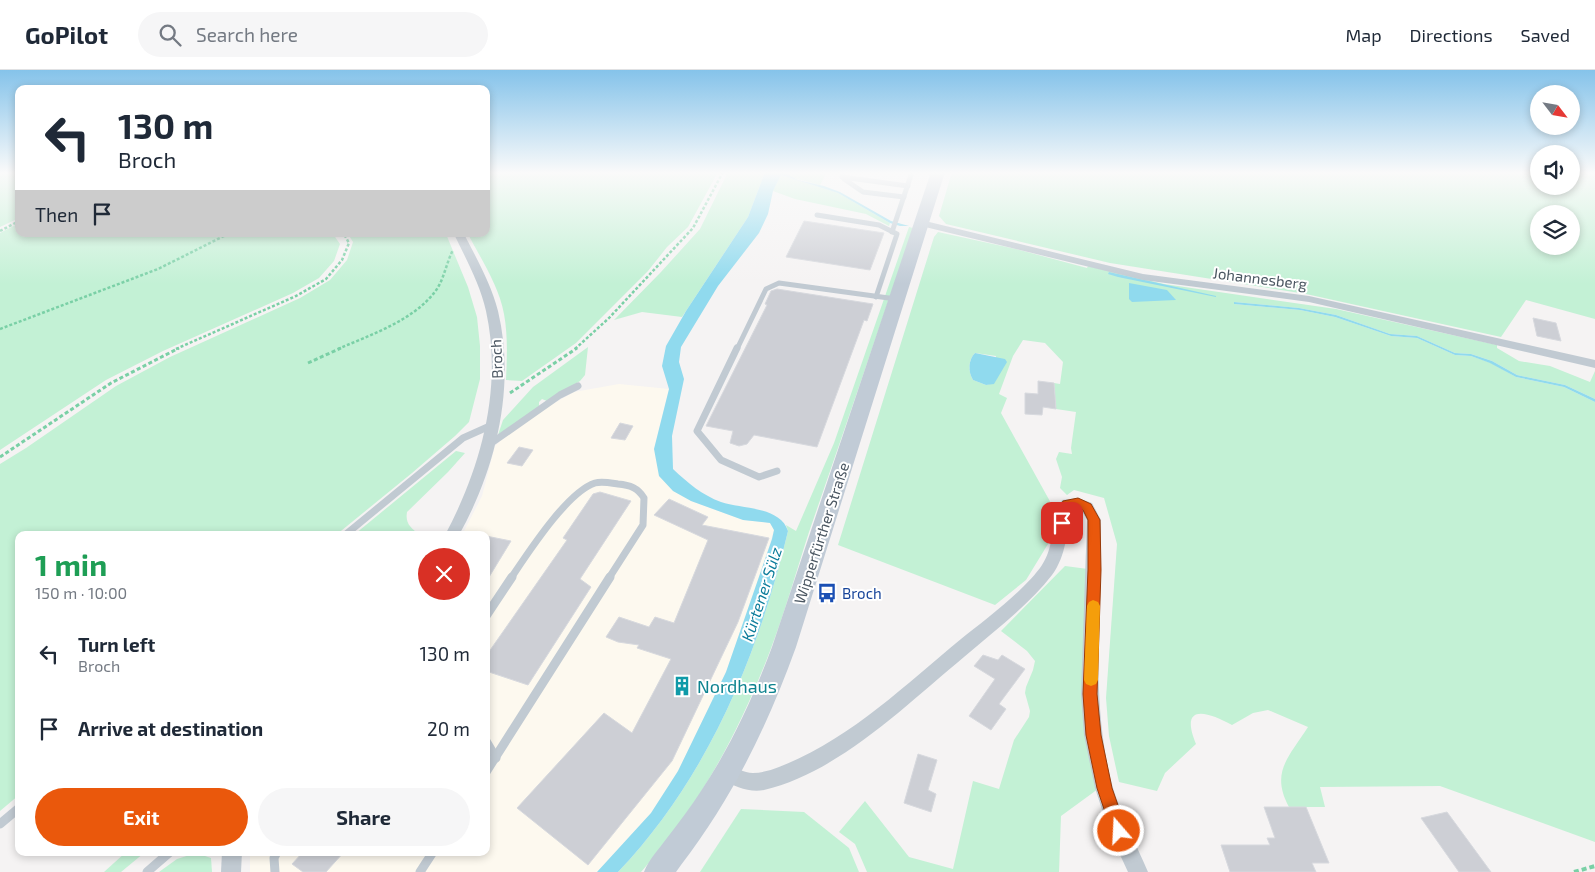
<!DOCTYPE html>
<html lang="en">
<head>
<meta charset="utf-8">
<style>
	:root { --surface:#fff; --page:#f6f6f7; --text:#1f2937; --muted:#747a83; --line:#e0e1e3; --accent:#ea580c }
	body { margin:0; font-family:"Exo 2",sans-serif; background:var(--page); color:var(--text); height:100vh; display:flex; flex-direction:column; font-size:19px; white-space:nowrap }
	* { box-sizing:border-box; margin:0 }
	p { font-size:16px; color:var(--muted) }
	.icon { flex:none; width:28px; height:28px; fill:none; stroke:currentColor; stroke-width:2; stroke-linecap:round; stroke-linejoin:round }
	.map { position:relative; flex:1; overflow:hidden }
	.sheet { position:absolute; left:15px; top:461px; width:475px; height:325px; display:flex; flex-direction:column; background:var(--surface); border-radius:10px; box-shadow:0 2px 8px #0003 }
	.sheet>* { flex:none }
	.guide { position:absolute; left:15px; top:15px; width:475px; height:152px; border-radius:10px; box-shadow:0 2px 8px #0003; background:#fff; color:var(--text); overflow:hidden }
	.needle { width:32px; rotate:121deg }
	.buttons { position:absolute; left:1530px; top:15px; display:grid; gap:10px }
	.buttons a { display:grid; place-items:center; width:50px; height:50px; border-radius:50%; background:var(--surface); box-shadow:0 2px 8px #0003; font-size:25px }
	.pin { position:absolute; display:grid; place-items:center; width:42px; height:42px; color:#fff; margin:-21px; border-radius:10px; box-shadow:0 2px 8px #0006 }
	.me { position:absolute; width:55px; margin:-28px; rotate:341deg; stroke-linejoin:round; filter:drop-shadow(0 0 4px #0008) }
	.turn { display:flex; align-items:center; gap:18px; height:105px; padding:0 20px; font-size:22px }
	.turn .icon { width:65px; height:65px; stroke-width:2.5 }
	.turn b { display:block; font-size:35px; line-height:42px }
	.then { display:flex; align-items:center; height:48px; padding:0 20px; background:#0003; gap:10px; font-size:19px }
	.round { display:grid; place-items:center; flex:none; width:52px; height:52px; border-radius:26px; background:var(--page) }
	.overview { display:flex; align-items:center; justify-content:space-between; height:85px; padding:0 20px }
	h1 { font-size:30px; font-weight:700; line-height:38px; color:#1e9e55 }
	.action { display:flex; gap:10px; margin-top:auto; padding:10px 20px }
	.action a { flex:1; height:58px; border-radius:30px; background:var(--accent); color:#fff; font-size:20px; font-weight:700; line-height:58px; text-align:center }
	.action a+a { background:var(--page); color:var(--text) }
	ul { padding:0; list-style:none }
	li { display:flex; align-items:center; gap:15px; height:75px; padding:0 20px }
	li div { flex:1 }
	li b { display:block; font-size:19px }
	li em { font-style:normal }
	header { display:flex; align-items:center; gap:30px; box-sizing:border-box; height:70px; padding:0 25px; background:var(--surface); border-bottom:1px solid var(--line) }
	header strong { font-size:24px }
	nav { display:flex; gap:28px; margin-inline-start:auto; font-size:18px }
	.search { width:350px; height:45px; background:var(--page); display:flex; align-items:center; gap:12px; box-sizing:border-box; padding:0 18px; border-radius:28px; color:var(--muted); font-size:19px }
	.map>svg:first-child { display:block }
	.commercial { fill:#fdf9ef }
	.green { fill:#c3f1d5; fill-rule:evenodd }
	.water { fill:#90daee }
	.building { fill:#cdcfd5; stroke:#d7d9de }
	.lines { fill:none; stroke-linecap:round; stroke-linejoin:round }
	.path-far2 { stroke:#7ad0a6; stroke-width:2.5; stroke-dasharray:3 2; stroke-linecap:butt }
	.path-far1 { stroke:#7ad0a6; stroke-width:3; stroke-dasharray:4 2.5; stroke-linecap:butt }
	.path { stroke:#7ad0a6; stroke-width:4; stroke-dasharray:5 3; stroke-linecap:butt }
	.service-far2 { stroke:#c1cad2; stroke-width:5 }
	.service-far1 { stroke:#c1cad2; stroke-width:7 }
	.service { stroke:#c1cad2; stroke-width:9 }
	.minor { fill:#c1cad2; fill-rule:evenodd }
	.secondary { fill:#c1cbd6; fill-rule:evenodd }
	.route { fill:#ea580c; stroke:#983908 }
	.slow { fill:#f59e0b }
	.labels { text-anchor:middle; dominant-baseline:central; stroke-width:4; stroke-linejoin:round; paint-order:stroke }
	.street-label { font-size:15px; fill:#4a5661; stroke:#fff }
	.transit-label { font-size:15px; fill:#164399; stroke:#fff; text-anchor:start }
	.water-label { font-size:16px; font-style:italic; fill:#0c7c9b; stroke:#fff }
	.near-culture-label { font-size:18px; fill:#0d838f; stroke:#fff; text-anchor:start }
</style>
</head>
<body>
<header>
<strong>GoPilot</strong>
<div class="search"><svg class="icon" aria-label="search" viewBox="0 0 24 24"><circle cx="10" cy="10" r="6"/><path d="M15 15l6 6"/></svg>Search here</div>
<nav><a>Map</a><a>Directions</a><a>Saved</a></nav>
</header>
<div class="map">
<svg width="1595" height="802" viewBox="0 0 1595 802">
	<rect width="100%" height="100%" fill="#f5f3f3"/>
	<polygon class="commercial" points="619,314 669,319 654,379 691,431 743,450 770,453 774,460 750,537 726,602 678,701 651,743 597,802 250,802 250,783 486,782 486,465 462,465 482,426 495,376 506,366 551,335 574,322"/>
	<g class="green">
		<polygon points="0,102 19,102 19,148 0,157"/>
		<path d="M486,102H718L688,157L667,177L648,201L576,273L522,311L506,310C507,288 508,266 504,244C499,216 481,189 468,164H486Z"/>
		<polygon points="728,102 765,102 748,147 682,247 642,242 614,250 661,202 700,159"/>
		<polygon points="782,102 827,102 820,115 790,107"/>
		<path d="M952,102H1539V116H1571V102H1595V249L1526,230L1501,267L1306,224L1110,193L946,154L939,146ZM1539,144H1571V176H1539Z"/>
		<polygon points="781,105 838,123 890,153 889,156 866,144 795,129 773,121"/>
		<polygon points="19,153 19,164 333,164 340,174 334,191 319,208 293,223 163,281 106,310 0,380 0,163"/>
		<path d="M909,157L913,158C879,259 844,361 809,462C796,502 785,542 770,581C739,662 699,737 641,802H618C707,709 759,584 788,461L786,455L796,461L834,373Z"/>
		<path d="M938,162L1016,179L1087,198L1088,196L1164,214L1336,239L1497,275V278L1519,291L1550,296L1590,312L1595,301V329L1565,315L1517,305L1492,291L1471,284L1455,283L1417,266L1390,264L1336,245L1299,238L1234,232V234L1300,240L1335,247L1391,266L1417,268L1455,285L1471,286L1491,293L1516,307L1564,317L1595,332V772L1440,716L1320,717L1325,737H1289C1270,702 1289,687 1308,657L1268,640L1253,643L1232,655C1207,641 1179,633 1196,674L1165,703L1157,721L1119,712L1109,666L1106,628L1117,474L1104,428L1074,420L1067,425L1060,418L1062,407L1056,389L1059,382L1072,384L1071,378L1076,342L1056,339L1054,313L1060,314L1063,292L1045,273L1023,270L1013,286L999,324L1007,328L1001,343L1052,435L1048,474L1026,510L995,535L838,475L934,167ZM975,283L996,286L994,313L986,315L973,310C968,302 968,290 975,283Z"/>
		<polygon points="348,164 446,164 468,217 477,247 480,276 480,309 469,352 455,366 412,403 336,465 19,465 19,725 0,741 0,394 26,378 116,316 170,287 300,228 330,210 347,190 353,172"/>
		<polygon points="588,277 585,305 580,311 547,331 542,329 539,332 539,337 498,365 503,350 533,317"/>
		<path d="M456,381L465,383L448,402L407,442C405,454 411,458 420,465L355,464Z"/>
		<polygon points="1065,496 1088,499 1098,719 1061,746 1059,802 867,802 855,774 839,762 865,731 909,787 953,799 973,711 999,719 1014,670 1029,647 1030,641 1025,623 1026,617 1033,600 1035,591 1027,581 1001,561"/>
		<polygon points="741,739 804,742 849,778 859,802 700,802"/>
		<polygon points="125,783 144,783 121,802 104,802"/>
		<polygon points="196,783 211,788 212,802 159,802 177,789"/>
	</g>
	<g class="water">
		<path d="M765,102H782L798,110L824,116L840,122L891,151L909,156H900L890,153L838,123L781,105L773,121L768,144L759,163L718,216L681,277L679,292L684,309L672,366L673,399C688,413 702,425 721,432C741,439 780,436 788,461C759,584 707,709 618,802H597L651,743L678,701L726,602L772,469L774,460L770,453L743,450L691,431L673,421L659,406L654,379L669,319L662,296L666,276L686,241L748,147Z"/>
		<polygon points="1109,202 1216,226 1216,227 1118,207 1108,204"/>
		<polygon points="1129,213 1167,220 1176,230 1132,232 1129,229"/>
		<polygon points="1234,232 1299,238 1336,245 1390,264 1417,266 1455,283 1471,284 1492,291 1517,305 1565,315 1595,329 1595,332 1564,317 1516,307 1490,293 1471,286 1455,285 1417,268 1391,266 1335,247 1300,240 1234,234"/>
		<path d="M975,283L1005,289L1007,292L994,314L986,315L973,310C968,302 968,290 975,283Z"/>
	</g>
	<g class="building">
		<polygon points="804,151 884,163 870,200 786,187"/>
		<polygon points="777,219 873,234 867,251 864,250 817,377 754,365 747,374 739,376 730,373 733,361 706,356 767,235 765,234 771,221"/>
		<polygon points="1533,248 1556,253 1561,271 1537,266"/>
		<polygon points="1038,311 1054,313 1056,339 1043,337 1042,345 1025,344 1025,323 1038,324"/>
		<polygon points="620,353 633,356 625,370 611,368"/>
		<polygon points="519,377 533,380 522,396 507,393"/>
		<polygon points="600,422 631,431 580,509 591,517 528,615 486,601 486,586 567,470 563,468 593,424"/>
		<polygon points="669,429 708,447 702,455 769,468 738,552 672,691 588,795 517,738 604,643 632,663 671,589 637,578 639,575 618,572 606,567 619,547 649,557 655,547 674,553 708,470 654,445"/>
		<polygon points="486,466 511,471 486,512"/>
		<polygon points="983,585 998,590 1002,585 1025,599 999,634 1006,639 991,660 969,646 995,609 974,596"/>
		<polygon points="918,684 937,690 928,720 936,724 931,742 904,733"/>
		<polygon points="1264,737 1306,737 1329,793 1312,793 1316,802 1230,802 1221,775 1270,775 1267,768 1275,768"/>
		<polygon points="1447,742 1491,802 1459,802 1421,748"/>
		<polygon points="303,782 344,782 326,802 303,802 292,794"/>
	</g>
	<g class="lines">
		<g class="path-far2">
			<polyline points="0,161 19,151"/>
			<polyline points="0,259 158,199 228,164"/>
			<polyline points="176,279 296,226 326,209 342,190 349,173 344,164"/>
			<path d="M338,279C370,265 412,251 434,223C444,211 446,193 453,180"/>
			<polyline points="575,279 609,248 693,158 723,102"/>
		</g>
		<g class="path-far1">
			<polyline points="308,293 341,278"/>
			<polyline points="510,323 577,278"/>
			<polyline points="0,387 111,313 179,278"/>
		</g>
		<polyline class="path" points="1574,802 1595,796"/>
		<g class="service-far2">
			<polyline points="844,102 842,107 908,116"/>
			<polyline points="844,109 863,122 904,127"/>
			<polyline points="817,145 879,155 897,164 876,227"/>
			<polyline points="892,162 912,102"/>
			<polyline points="737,279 766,219 779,213 896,229"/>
		</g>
		<g class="service-far1">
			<polyline points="737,278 697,361 721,390 759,407 777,401"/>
			<polyline points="490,374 560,325 578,316"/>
			<polyline points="345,465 463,368 492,355"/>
			<path d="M511,508C528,483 567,422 595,413C602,411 611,413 618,414C630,415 638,418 644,428L643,455L609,508"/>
		</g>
		<g class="service">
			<polyline points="486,546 512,507"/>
			<polyline points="486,671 496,688"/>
			<polyline points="486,702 610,507"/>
			<polyline points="0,754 19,738"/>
			<polyline points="147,802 170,782"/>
			<polyline points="275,802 274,788 277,782"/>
			<polyline points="420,802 433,782"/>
		</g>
		<g class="minor">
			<polygon points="921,150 1143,204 1309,226 1595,290 1595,298 1309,232 1143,210 917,155 916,153"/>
			<path d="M454,164H464C477,189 491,214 498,241C516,316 496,399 459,465H445C481,398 503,318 486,241C480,214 466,189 454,164Z"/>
			<path d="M1078,428L1092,433L1101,450C1102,539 1089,631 1113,718C1122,747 1136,774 1148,802H1128L1109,761L1095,718L1084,665L1081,624L1087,450L1082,441L1077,438L1071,440C1067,462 1066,486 1052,505C1029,535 993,562 964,587C907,634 838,703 764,720C749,723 735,716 721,710L718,704L721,698C732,693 741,703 753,703C762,703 771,700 779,697C849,670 904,616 961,569C985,550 1026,519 1042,495C1055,476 1051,450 1062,430Z"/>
			<polygon points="222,782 242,782 241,802 221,802"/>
		</g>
		<path class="secondary" d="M931,102H945L796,577C767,657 733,727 681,795L676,802H644C649,789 659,779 667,768C679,752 691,737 701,721C731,676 753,628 772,577Z"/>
	</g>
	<linearGradient id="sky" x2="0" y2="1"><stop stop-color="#85c3ea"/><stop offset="0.48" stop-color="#fafafa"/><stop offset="1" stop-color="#fafafa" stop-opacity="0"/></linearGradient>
	<rect width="1595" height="214" fill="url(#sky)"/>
	<path class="route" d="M1078,428L1091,434L1100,450L1101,500L1097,624L1101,665L1112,718L1127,761L1124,766L1119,769L1113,766L1097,718L1086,665L1083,624L1088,500V450L1083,440L1077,437L1070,440L1066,456H1058C1054,448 1059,438 1063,431Z"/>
	<polygon class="slow" points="1093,530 1098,532 1100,536 1098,610 1096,614 1091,616 1086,614 1084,610 1087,536 1089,532"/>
	<defs>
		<symbol id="bus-bare" viewBox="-9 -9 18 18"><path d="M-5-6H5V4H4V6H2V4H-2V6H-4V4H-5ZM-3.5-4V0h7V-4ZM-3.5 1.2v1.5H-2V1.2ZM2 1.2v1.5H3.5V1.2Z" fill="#1a4fb4" stroke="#fff" stroke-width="2.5" paint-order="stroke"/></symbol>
		<symbol id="building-bare" viewBox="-9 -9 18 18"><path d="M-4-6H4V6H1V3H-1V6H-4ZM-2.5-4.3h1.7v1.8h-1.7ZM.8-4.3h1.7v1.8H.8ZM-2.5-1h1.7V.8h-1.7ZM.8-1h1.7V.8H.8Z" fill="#0f9aa8" stroke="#fff" stroke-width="2.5" paint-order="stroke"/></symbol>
	</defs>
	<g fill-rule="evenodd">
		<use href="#bus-bare" x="813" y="509" width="28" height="28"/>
		<use href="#building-bare" x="668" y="602" width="28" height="28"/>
	</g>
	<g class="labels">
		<g class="street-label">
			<text transform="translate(1260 208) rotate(7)">Johannesberg</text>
			<text transform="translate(496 289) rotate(-92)">Broch</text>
			<text transform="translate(821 463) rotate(-72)">Wipperfürther Straße</text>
		</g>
		<g class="transit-label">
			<text x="842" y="523">Broch</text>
		</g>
		<g class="water-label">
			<text transform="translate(761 524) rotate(-72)">Kürtener Sülz</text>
		</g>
		<g class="near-culture-label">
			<text x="697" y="616">Nordhaus</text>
		</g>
	</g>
</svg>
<div class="buttons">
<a><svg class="needle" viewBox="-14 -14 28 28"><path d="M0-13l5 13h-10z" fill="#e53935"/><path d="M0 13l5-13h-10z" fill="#747a83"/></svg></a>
<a><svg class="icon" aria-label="sound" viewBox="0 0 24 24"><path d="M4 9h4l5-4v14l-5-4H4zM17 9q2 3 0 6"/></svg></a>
<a><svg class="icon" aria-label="layers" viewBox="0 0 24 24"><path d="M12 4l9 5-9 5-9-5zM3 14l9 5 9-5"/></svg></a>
</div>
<div class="pin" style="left:1062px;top:453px;background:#d93025"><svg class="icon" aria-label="arrive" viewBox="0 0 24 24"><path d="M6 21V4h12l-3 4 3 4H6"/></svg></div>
<svg class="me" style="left:1119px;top:761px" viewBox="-20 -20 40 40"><circle r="17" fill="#ea580c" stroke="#fff" stroke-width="3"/><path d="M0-11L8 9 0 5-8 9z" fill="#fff"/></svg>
<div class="guide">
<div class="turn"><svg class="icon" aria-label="left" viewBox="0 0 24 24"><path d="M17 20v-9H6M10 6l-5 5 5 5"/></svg><div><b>130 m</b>Broch</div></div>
<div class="then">Then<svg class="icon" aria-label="arrive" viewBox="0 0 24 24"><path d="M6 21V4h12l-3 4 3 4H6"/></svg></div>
</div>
<section class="sheet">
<div class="overview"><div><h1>1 min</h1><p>150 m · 10:00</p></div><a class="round" style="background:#d93025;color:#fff"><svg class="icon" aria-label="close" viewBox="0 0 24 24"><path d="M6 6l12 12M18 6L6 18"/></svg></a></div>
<ul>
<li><svg class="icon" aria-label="left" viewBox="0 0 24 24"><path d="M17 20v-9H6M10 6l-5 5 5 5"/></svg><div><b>Turn left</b><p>Broch</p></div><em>130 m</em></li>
<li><svg class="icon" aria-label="arrive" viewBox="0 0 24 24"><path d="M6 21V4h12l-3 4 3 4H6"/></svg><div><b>Arrive at destination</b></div><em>20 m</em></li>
</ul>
<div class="action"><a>Exit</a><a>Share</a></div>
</section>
</div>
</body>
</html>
